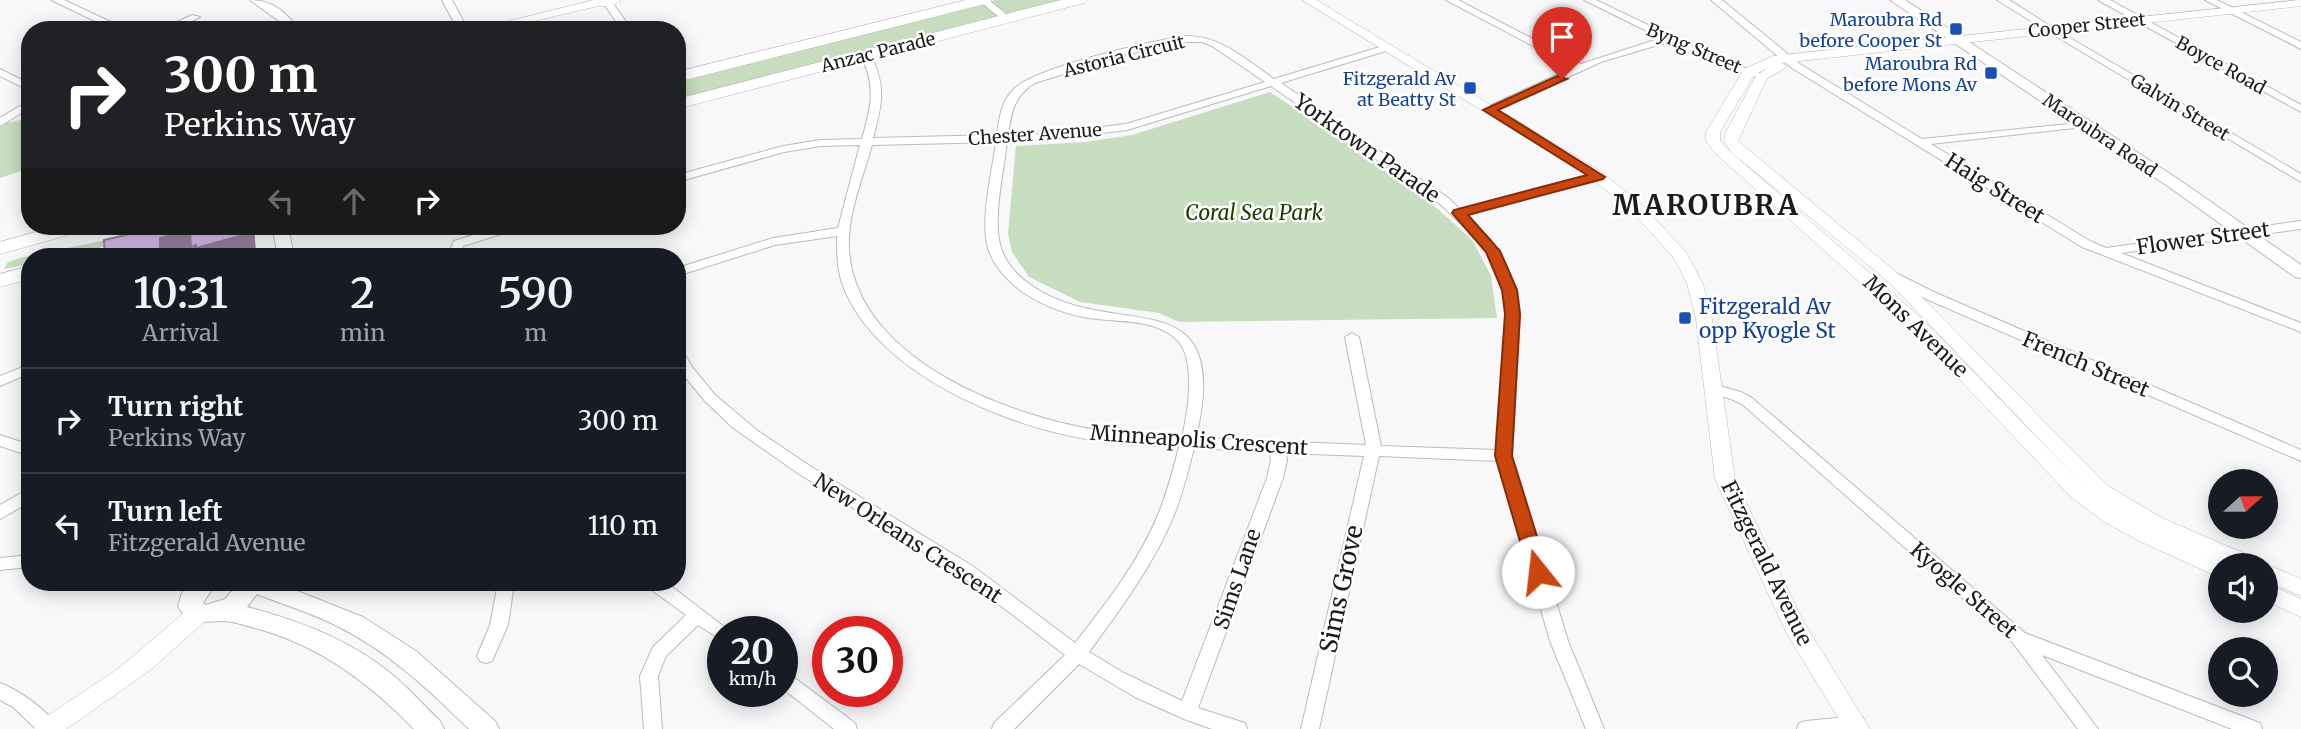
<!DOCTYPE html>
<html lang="en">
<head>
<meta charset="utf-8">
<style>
	:root { --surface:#171b24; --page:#20242c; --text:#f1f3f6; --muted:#9ea1a6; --line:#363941 }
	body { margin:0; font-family:Merriweather,serif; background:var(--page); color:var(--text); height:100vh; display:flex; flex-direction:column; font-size:26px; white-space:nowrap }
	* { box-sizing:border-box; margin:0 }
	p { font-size:23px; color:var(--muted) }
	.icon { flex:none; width:38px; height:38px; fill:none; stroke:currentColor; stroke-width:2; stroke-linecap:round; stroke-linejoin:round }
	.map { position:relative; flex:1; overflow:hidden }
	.details { position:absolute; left:21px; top:248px; width:665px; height:343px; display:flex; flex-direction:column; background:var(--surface); border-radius:28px; box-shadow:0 4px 18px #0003 }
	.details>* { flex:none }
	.hud { position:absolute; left:21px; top:21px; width:665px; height:214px; border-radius:28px; box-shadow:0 4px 18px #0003; background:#202124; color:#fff; overflow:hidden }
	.needle { width:46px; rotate:69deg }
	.tools { position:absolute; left:2208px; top:469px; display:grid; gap:14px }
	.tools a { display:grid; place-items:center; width:70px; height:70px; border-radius:50%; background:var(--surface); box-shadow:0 4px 18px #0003; font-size:35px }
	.speed { position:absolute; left:707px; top:616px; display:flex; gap:14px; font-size:35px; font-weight:700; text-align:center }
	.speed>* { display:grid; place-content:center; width:91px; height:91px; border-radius:50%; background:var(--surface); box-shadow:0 4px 18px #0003; line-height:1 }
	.speed small { font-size:18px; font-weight:400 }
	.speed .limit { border:10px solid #d22; background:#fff; color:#111 }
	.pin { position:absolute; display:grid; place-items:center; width:60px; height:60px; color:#fff; margin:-72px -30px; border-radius:50% 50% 50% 0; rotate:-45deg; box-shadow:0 0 7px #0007 }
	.pin .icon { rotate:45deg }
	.me { position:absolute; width:77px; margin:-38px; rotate:344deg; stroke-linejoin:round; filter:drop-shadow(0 0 5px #0008) }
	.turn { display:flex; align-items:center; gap:24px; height:147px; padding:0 28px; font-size:32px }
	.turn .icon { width:91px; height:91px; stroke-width:2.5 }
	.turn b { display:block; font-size:49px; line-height:60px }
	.lanes { display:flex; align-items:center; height:66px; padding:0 28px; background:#0003; justify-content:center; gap:35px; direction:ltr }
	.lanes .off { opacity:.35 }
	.eta { display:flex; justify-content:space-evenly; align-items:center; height:119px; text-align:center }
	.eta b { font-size:42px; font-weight:600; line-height:49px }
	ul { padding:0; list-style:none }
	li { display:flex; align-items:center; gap:21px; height:105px; padding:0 28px; border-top:2px solid var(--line) }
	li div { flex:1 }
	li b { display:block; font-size:26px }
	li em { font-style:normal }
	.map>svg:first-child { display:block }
	.green { fill:#c6ddbf }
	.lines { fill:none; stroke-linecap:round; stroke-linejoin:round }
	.minor-casing { stroke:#bbbabd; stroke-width:2 }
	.tertiary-casing { stroke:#bbbabd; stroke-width:1 }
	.secondary-casing { stroke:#bbbabd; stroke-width:2 }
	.primary-casing { stroke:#bbbabd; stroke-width:1 }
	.minor { fill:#fff; fill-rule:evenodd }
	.tertiary { fill:#fff; fill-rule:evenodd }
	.secondary { fill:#fff; fill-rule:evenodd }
	.primary { fill:#fff; fill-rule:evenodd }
	.shaded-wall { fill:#947f9f }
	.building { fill:#d3b6e3; stroke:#947f9f; stroke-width:2 }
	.route { fill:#cb450e; stroke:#842d09; stroke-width:2 }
	.transit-dot { fill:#1a4fb4; stroke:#fff; stroke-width:2.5 }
	.labels { text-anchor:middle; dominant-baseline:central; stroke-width:5; stroke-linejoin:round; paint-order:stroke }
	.far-transit-label { font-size:18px; fill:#164399; stroke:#fff; text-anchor:end }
	.far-street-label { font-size:18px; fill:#1d1c1d; stroke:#fff }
	.street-label { font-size:21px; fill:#1d1c1d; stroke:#fff }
	.park-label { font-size:21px; font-style:italic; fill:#143e01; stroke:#fff }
	.transit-label { font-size:21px; fill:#164399; stroke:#fff; text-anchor:start }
	.near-street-label { font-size:24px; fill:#1d1c1d; stroke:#fff }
	.district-label { font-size:28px; font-weight:bold; letter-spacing:2px; fill:#1d1c1d; stroke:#fff }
</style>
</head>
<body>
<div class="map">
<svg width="2301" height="729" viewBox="0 0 2301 729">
	<rect width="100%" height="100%" fill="#f8f7fa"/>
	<g class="green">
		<polygon points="994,0 1071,0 1007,14 992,2"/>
		<polygon points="974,5 984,5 999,17 683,98 677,94 677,79"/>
		<polygon points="1270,92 1356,149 1439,210 1473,241 1491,276 1497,318 1179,322 1159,313 1080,302 1029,277 1012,252 1008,233 1016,146 1085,142 1132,135"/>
		<polygon points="30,118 21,137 30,140 30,168 0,178 0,124"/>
		<polygon points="134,234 146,236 56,257 30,257 30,264 4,269 8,262 20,258"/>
	</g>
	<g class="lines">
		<defs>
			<g id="minor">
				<polygon points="51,0 64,0 128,30 114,30"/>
				<polygon points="442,0 452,0 468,30 458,30"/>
				<polygon points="978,0 989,0 1012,19 1004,21"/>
				<polygon points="1446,0 1458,0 1581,64 1661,38 1584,0 1596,0 1719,59 1765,75 1760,78 1711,63 1668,42 1601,62 1489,113 1484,110 1485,108 1573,67"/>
				<polygon points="1711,0 1722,0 1800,64 1922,139 2088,122 2089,124 2084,127 1931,144 2090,241 2106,248 2301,221 2301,229 2121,253 2301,323 2301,332 2082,247 1792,68"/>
				<polygon points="1997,0 2009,0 2055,29 2047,31"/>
				<polygon points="2098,0 2110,0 2301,105 2301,112"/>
				<polygon points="2205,0 2217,0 2301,42 2301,49"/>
				<polygon points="606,2 612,2 632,30 622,30 604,4"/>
				<polygon points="192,15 200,17 174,30 160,30"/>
				<polygon points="2060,32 2301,174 2301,182 2057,37 2055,35"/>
				<path d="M1187,36C1221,36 1247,60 1274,79L1383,46H1389V50L1281,83L1447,197L1460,209L1598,173L1604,176L1602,178L1466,215L1490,239L1506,264L1517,290L1520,314L1512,456L1568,641L1604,729H1586L1550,641L1498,461L1379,456L1319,729H1301L1364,456L1286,453L1287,460L1283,478L1198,708L1245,723L1247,729H1212L1184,719L1135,697L1079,664L1014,729H992L994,723L1065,655L962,576L799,474L732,427L705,401L681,372L677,366V349L682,350L692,367L715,395L758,431L810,466L974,567L1075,643C1106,604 1139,561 1158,515C1167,493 1173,470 1179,447C1153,445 1126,445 1099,441C1011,429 874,374 842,283C837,268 837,252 837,236L775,245L677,276V268L773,238L838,228L860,145L821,146L784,152L677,182V175L783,146L821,140L862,139C871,107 877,85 860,55L861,53H869C887,83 882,106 873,138L997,135C999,119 1001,102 1013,90C1032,68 1154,40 1187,36ZM1187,42H1202L1212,46L1265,82L1126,124L1046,134L1008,135C1011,112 1014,96 1035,83L1128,54ZM1271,86L1439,203L1479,241L1494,264L1503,290L1506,314L1497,450L1381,446L1359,337L1352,333L1345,337L1366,445L1196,438C1234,272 1113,344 1031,285C1018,276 1006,264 1001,248C992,218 1004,172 1007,141L1046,140L1127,130ZM996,142C992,173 980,218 988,248C993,266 1009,282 1024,293C1042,305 1063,313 1083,317C1112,323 1153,317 1176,339C1197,358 1188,412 1182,437C1154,435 1125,435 1097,430C1009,416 864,361 850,259C844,222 862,181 872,145ZM1194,448L1270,452L1271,460L1267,478L1182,701L1124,673L1089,652C1120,610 1154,564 1174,515C1183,493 1188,471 1194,448Z"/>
				<polygon points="0,69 30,84 30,91 0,76"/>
				<polygon points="30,100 30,108 0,126 0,118"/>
				<polygon points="502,226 519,226 517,229 463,246 459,257 447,257 454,241"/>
				<polygon points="1896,273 1936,293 2301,450 2301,461 1926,299 1891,280 1890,277 1891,274"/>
				<polygon points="30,364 30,373 0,386 0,376"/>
				<polygon points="1712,384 1741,392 1752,398 2025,633 2260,723 2262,729 2232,729 2042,655 2098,729 2078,729 2013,643 1742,404 1731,399 1707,392 1705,389 1707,386"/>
				<polygon points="0,435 30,445 30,456 0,446"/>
				<polygon points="30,488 30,502 0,519 0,505"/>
				<polygon points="30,555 30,567 0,570 0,558"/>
				<polygon points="498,583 514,583 508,625 492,661 486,663 480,661 477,656 490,625"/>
				<polygon points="647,583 667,583 731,632 723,632 723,641 698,625 666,656 658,676 662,729 644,729 640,676 653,647 686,615 649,588"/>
				<polygon points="782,671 788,673 855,723 857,729 834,729 782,688"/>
				<path d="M0,683C17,689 52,712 57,729H36L13,707L0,700Z"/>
				<polygon points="1856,716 1863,718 1865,724 1863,729 1797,729 1799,723 1806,721"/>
			</g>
			<g id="tertiary">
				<polygon points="594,0 621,0 613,6 598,6 496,30 473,30"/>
				<polygon points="1302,0 1316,0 1597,169 1640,203 1686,252 1703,284 1712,319 1735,479 1803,621 1870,729 1845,729 1786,632 1715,479 1696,319 1687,284 1680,269 1673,257 1630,209 1587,175"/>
				<path d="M2301,0V6L1782,63L1786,66L1784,69L1767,78L1738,141L1902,277L2108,486L2162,518L2257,559L2260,565H2230L2202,553L2228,564L2221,565V578L2139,541L2103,521L2070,496L1910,327L1715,153L1706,141V132L1744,69L1773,56ZM1769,67L1756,76L1726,132L1724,141L1731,152L1890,283L2086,488L1922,319L1725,147L1720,141V132L1754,75Z"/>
				<polygon points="2266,564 2301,579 2301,596 2266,581 2266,565 2262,565"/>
				<polygon points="2266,583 2301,599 2301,617 2266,601"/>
				<polygon points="199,604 207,607 210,613 207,619 153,668 75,723 66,729 34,729 38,722 118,669 191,607"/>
			</g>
			<g id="secondary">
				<path d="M250,0C272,0 287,12 299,30H286L279,21Z"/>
				<polygon points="1890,0 1905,0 2181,181 2301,265 2301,278 2295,277 2169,187"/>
				<polygon points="272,226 288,226 294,257 278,257"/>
				<path d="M190,583H216L203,603L206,605L225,599L239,583H277L363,617L416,651L495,721L499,729H469C429,690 388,651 337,626C312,613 284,605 257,594L247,607C297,620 348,639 389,672C408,687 423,705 440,721L444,729H414C370,684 323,648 262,630C250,627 237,622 225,621C205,620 190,629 178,606L182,593Z"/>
			</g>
			<g id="primary">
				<polygon points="966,0 992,0 989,3 677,82 677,72"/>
				<polygon points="1061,0 1087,0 1084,3 677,109 677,99"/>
				<polygon points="58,226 89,226 86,230 0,254 0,242"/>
				<polygon points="135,239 142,241 145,245 142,249 109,257 74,257 77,253"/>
				<polygon points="30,266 30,279 0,287 0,274"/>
			</g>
		</defs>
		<use href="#minor" class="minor-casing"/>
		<use href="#tertiary" class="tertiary-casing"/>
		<use href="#secondary" class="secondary-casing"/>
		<use href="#primary" class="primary-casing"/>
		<use href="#minor" class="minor"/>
		<use href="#tertiary" class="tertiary"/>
		<use href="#secondary" class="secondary"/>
		<use href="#primary" class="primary"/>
	</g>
	<polygon class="shaded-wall" points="246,226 254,226 256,252 235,257 197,257 193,250 170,256 170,257 160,257 160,238 190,230"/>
	<polygon class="building" points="164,226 246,226 247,234 196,248 196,245 191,247 190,230 160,238 160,257 105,257 104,240"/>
	<polygon class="route" points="1557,76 1567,79 1498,110 1605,177 1603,179 1468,215 1500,251 1517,290 1520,314 1512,456 1548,572 1545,578 1538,580 1531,578 1529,572 1495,456 1505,314 1502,290 1486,252 1452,213 1454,210 1587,175 1483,110"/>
	<g class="transit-dot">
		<rect x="1949" y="22" width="14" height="14" rx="3.5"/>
		<rect x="1984" y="66" width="14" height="14" rx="3.5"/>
		<rect x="1463" y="81" width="14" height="14" rx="3.5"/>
		<rect x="1678" y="311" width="14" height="14" rx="3.5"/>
	</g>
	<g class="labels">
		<g class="far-transit-label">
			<text x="1942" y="19">Maroubra Rd<tspan x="1942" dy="21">before Cooper St</tspan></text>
			<text x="1977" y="63">Maroubra Rd<tspan x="1977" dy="21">before Mons Av</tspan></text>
			<text x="1456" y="78">Fitzgerald Av<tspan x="1456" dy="21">at Beatty St</tspan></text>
		</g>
		<g class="far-street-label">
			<text transform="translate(2087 25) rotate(-6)">Cooper Street</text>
			<text transform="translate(1694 48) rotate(23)">Byng Street</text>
			<text transform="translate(878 52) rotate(-14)">Anzac Parade</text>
			<text transform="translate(1124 56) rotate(-14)">Astoria Circuit</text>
			<text transform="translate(2221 65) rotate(29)">Boyce Road</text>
			<text transform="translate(2180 107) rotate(31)">Galvin Street</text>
			<text transform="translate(1035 134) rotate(-4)">Chester Avenue</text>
			<text transform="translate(2100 135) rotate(34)">Maroubra Road</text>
		</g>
		<g class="street-label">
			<text transform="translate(1367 148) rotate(35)">Yorktown Parade</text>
			<text transform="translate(1995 188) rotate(32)">Haig Street</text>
			<text transform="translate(2203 238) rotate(-8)">Flower Street</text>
			<text transform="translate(1916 326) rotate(44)">Mons Avenue</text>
			<text transform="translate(2086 364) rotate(23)">French Street</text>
			<text transform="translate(1199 440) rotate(4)">Minneapolis Crescent</text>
			<text transform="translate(908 538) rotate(33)">New Orleans Crescent</text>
			<text transform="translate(1767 563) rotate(64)">Fitzgerald Avenue</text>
			<text transform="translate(1237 579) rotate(-71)">Sims Lane</text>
			<text transform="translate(1964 590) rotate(41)">Kyogle Street</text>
		</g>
		<g class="park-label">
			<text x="1254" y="212">Coral Sea Park</text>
		</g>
		<g class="transit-label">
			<text x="1699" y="306">Fitzgerald Av<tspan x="1699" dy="24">opp Kyogle St</tspan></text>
		</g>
		<g class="near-street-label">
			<text transform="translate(1341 589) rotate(-78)">Sims Grove</text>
		</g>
		<g class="district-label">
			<text x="1706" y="205">MAROUBRA</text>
		</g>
	</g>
</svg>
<div class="tools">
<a><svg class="needle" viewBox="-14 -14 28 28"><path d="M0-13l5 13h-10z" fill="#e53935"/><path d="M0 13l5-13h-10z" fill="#9ea1a6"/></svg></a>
<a><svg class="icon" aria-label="sound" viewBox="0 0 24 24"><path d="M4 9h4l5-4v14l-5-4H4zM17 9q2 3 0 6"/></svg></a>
<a><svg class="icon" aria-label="search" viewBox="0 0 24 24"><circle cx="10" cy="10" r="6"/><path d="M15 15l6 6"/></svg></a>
</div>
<div class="speed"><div>20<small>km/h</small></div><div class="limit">30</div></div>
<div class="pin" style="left:1562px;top:79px;background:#d93025"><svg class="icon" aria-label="arrive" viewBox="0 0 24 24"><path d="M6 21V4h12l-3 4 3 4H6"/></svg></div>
<svg class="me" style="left:1538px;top:572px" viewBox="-20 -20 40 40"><circle r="19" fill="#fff"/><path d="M0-13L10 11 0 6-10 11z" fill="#cb450e"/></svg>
<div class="hud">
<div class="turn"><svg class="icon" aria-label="right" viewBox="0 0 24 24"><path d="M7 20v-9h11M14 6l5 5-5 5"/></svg><div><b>300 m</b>Perkins Way</div></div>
<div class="lanes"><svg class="icon off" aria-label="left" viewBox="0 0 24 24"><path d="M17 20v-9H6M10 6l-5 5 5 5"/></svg><svg class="icon off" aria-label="ahead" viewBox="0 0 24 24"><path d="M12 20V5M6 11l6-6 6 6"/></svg><svg class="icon" aria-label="right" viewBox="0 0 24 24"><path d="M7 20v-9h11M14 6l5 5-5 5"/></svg></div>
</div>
<section class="details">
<div class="eta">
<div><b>10:31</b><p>Arrival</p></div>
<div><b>2</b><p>min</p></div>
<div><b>590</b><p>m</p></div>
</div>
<ul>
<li><svg class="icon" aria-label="right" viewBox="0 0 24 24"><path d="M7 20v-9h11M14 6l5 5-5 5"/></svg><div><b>Turn right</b><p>Perkins Way</p></div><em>300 m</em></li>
<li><svg class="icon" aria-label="left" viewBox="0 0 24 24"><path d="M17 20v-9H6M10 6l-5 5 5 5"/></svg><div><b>Turn left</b><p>Fitzgerald Avenue</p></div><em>110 m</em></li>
</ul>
</section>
</div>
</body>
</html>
